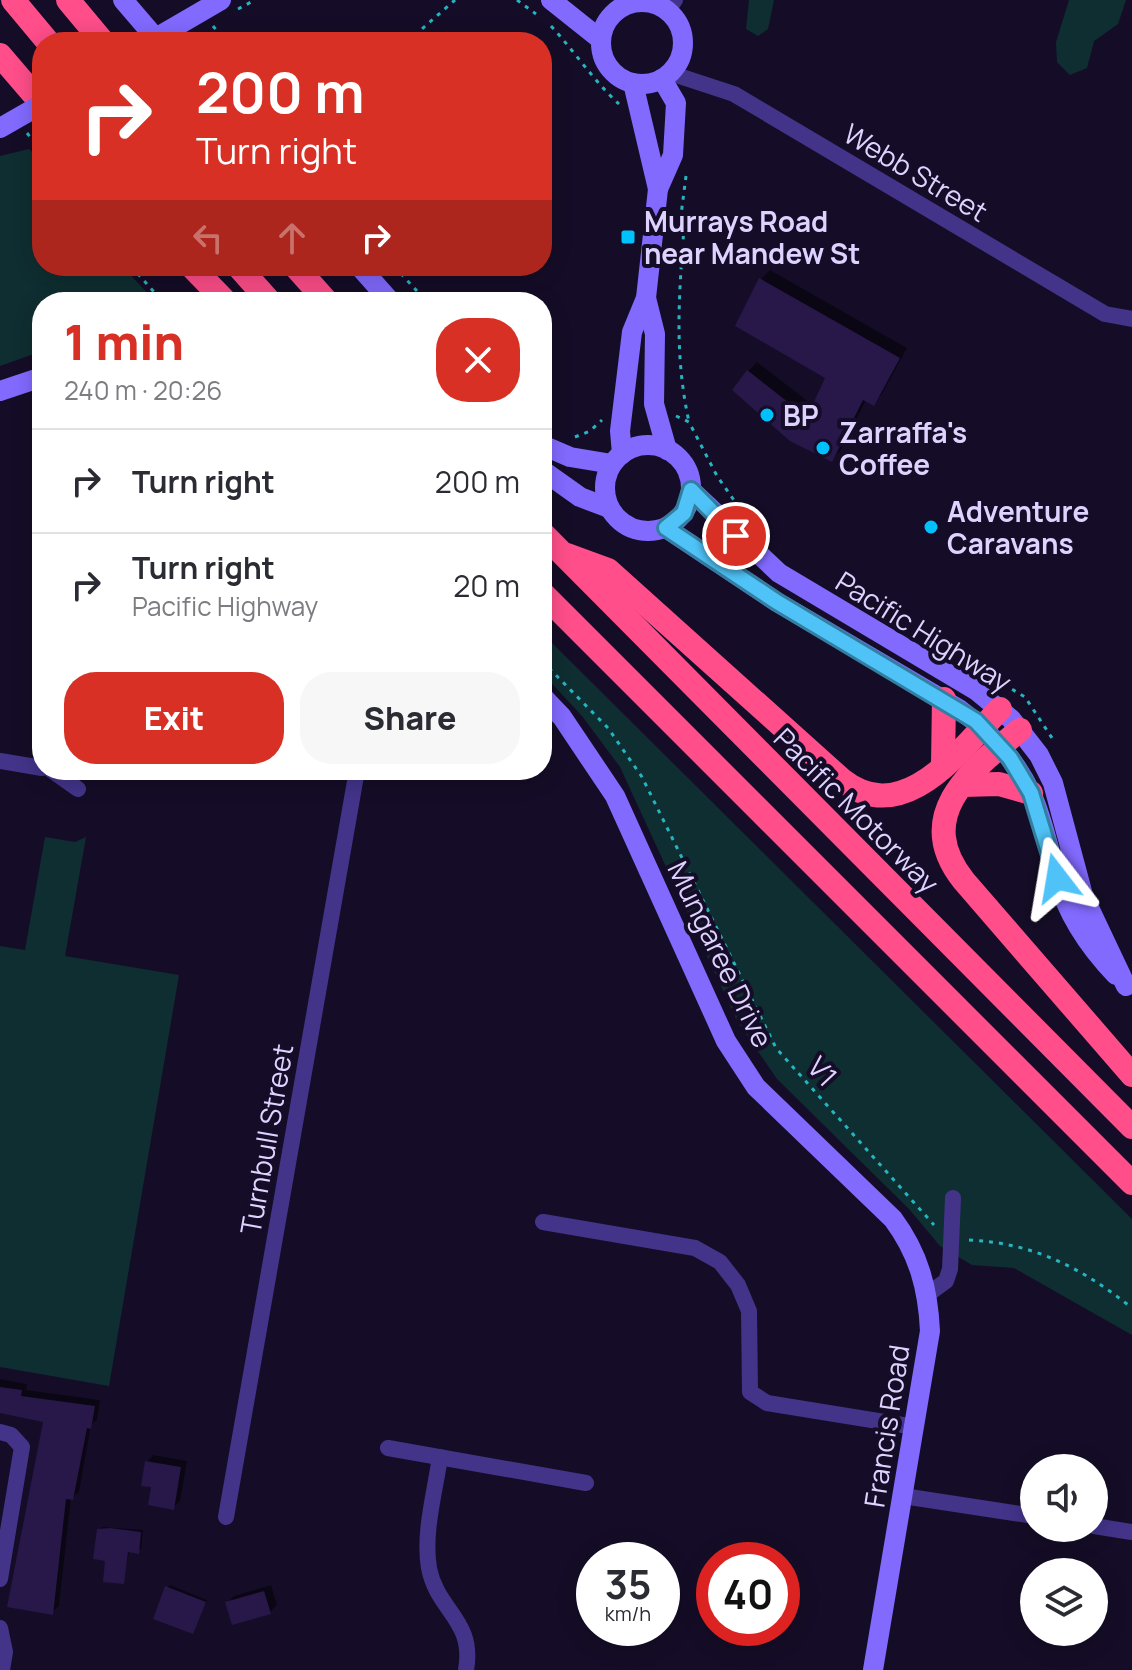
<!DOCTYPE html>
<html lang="en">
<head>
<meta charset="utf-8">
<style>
	:root { --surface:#fff; --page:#f7f7f7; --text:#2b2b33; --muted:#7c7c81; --line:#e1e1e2; --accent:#d93025 }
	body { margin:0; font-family:Manrope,sans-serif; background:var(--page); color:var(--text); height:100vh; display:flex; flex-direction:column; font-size:30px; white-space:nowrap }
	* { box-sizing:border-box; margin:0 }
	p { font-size:26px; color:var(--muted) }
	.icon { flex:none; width:44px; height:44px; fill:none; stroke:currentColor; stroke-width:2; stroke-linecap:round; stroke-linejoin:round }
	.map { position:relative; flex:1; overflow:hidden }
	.drawer { position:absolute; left:32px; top:292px; width:520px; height:488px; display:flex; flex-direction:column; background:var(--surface); border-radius:32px; box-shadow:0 4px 20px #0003 }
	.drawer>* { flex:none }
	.top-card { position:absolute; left:32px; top:32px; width:520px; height:244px; border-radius:32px; box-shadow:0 4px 20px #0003; background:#d93025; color:#fff; overflow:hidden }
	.tools { position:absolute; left:1020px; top:1454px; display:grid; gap:16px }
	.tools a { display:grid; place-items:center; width:88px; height:88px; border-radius:50%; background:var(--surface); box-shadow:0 4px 20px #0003; font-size:40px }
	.speed { position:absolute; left:576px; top:1542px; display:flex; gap:16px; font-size:40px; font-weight:700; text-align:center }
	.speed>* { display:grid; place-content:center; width:104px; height:104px; border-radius:50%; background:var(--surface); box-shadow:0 4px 20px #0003; line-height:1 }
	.speed small { font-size:20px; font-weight:400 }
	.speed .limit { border:12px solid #d22; background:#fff; color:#111 }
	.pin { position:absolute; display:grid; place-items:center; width:68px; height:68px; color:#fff; margin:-34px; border:4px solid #fff; border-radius:50%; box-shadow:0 2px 8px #0007 }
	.me { position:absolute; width:88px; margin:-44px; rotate:346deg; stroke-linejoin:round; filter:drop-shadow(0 0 6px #0008) }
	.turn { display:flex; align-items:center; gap:28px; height:168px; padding:0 32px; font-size:36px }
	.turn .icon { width:104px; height:104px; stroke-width:2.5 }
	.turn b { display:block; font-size:56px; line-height:68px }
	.lanes { display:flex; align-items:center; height:76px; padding:0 32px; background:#0003; justify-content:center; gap:40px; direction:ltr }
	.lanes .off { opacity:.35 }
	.round { display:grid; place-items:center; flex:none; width:84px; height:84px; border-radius:32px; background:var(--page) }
	.headline { display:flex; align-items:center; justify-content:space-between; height:136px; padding:0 32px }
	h1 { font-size:48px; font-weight:800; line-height:60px; color:var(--accent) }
	.button { display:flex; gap:16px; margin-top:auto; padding:16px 32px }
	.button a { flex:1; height:92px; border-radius:32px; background:var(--accent); color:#fff; font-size:32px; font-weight:800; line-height:92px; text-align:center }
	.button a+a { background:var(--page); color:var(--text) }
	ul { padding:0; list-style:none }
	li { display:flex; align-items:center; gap:24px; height:104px; padding:0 32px; border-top:2px solid var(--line) }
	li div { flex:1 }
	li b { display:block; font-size:30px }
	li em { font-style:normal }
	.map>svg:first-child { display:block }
	.green { fill:#0f2e31 }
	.shadow { fill:#0007 }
	.building { fill:#281749 }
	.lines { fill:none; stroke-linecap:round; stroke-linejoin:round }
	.path { stroke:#25b5c1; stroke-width:3; stroke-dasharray:4 6; stroke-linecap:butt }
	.street { stroke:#43348a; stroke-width:16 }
	.secondary { stroke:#826aff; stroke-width:20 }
	.highway { stroke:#ff4e8a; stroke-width:24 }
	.path-bridge { stroke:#25b5c1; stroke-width:3; stroke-dasharray:4 6; stroke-linecap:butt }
	.secondary-bridge { stroke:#826aff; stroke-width:20 }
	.route-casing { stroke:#337fa1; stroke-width:20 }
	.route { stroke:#4fc3f7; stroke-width:14 }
	.poi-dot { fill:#00c1fe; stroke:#150d27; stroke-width:3 }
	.labels { text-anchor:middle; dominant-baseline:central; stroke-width:8; stroke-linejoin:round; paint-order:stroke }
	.street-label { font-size:28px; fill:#ded3ff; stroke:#150d27 }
	.poi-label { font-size:28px; font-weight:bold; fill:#ded3ff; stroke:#150d27; text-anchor:start }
</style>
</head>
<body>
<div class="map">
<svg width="1132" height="1670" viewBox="0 0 1132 1670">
	<rect width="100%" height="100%" fill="#150d27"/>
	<g class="green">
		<polygon points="749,0 774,0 768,29 758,36 746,29"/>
		<polygon points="1069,0 1126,0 1118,24 1094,41 1087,68 1070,75 1057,62 1056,42"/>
		<polygon points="29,149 42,161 42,266 122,266 156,302 42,302 42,351 0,366 0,156"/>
		<polygon points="542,633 1132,1219 1132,1335 1014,1268 972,1265 940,1246 909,1209 777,1079 737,1021 620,767 582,716 542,673"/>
		<polygon points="45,837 75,842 86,837 65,956 179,975 109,1386 0,1367 0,946 25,950"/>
	</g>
	<g class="shadow">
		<polygon points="770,270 907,348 882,394 873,403 866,400 841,450 831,460 748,371 757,362 814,406 828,377 761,279"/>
		<polygon points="0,1379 27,1384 26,1390 100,1400 97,1420 91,1425 79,1492 71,1498 59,1606 52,1612 9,1606 25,1514 31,1508 43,1420 0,1411"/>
		<polygon points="153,1455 187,1461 180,1501 174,1507 153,1486 147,1462"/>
		<polygon points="102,1527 143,1530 141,1549 129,1551 123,1582 108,1559 99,1530"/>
		<polygon points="170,1585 207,1600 192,1632 167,1587"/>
		<polygon points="271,1585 277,1605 270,1612 227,1603 234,1596"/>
	</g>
	<g class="building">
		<polygon points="759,278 900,358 874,406 863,400 832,462 790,441 732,390 747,370 807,417 825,378 735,326"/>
		<polygon points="0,1387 22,1390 21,1396 95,1406 91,1429 87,1428 73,1500 66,1499 53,1615 7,1607 43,1422 0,1413"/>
		<polygon points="145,1461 181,1467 174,1510 148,1505 151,1487 141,1486"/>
		<polygon points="110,1528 141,1532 139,1554 128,1552 124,1584 103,1582 105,1561 93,1559 97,1529"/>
		<polygon points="165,1586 206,1602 193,1634 153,1619"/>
		<polygon points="264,1591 271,1614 232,1625 225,1602"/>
	</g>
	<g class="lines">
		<g class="path">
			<polyline points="517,0 536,14"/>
			<polyline points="213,26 226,42"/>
			<path d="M551,26C575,52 593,80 619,104"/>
			<polyline points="407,42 455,0"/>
			<polyline points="27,133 42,152"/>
			<path d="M686,176L681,215L684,227C679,297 674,353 689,422"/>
			<polyline points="131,266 163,302"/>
			<polyline points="394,266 427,302"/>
			<polyline points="676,416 689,422 717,476 738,506"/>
			<polyline points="575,437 590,431 602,420"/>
			<polyline points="542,661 608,728 642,777 776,1048 934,1225"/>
			<polyline points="995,679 1025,697 1054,741"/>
			<path d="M969,1240C1034,1243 1082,1268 1132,1308"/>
		</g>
		<g class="street">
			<polyline points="667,10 675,0"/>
			<polyline points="670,73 734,94 1105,314 1132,319"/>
			<polyline points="0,761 42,768"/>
			<polyline points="51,770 78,789"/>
			<polyline points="543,1222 695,1248 720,1262 738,1285 749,1311 750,1392 767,1403 915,1427"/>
			<polyline points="928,1294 946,1281 950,1269 953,1198"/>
			<polyline points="0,1432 11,1435 22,1447 0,1579"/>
			<polyline points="388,1448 586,1483"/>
			<path d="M440,1457C435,1492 423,1533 429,1568C437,1611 475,1620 466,1670"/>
			<polyline points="903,1496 1034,1516"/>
			<polyline points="226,1517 357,770"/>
			<polyline points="1094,1526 1132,1532"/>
			<polyline points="0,1628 5,1652 2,1670"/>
		</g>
		<g class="secondary">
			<polyline points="123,0 159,42"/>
			<polyline points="551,0 600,39"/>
			<circle cx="642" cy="43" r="41"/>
			<polyline points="633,83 658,189"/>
			<polyline points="359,266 391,302"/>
			<polyline points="646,298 655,334 654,404 667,450"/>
			<polyline points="0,391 42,377"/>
			<polyline points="542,445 570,457 612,464"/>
			<circle cx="648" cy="488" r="43"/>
			<polyline points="622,454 620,431 632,332 646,298 658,189 673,155 676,103 662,79"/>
			<polyline points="542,470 580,497 609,508"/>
			<polyline points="691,490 779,573 977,691 1011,719 1039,755 1053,783 1083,895 1126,986"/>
			<path d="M666,528L777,602L959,709C989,731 1015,759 1031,793C1043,819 1048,847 1056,875C1067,914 1088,946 1116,975"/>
			<path d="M542,696L562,717L615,796L726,1041L756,1087L893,1219C919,1254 928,1289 930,1331L873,1670"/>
		</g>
		<g class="highway">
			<polyline points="13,0 48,42"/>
			<polyline points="68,0 103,42"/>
			<polyline points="0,55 42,104"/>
			<polyline points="191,266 226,302"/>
			<polyline points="238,266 270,302"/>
			<polyline points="295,266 327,302"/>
			<polyline points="542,533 1132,1127"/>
			<path d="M567,555L608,570L842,780C904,829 960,750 1000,709"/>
			<polyline points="542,593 1132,1183"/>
			<path d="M1020,730C970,771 912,816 964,881L1132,1075"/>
			<polyline points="943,766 944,699"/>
			<polyline points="963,785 999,784 1031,793"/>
		</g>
		<polyline class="path-bridge" points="238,9 255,0"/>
		<g class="secondary-bridge">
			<polyline points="149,42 221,0"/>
			<polyline points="0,128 42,104"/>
		</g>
	</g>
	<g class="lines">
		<defs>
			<polyline id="route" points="736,536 691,490 684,513 666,528 777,602 976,721 1010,758 1031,793 1057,878"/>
		</defs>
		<use href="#route" class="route-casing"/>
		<use href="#route" class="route"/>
	</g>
	<g class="poi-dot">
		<rect x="620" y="229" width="16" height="16" rx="4"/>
		<circle cx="767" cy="415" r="8"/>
		<circle cx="823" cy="448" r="8"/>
		<circle cx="931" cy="527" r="8"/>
	</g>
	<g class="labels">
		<g class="street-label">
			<text transform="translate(916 172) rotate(31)">Webb Street</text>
			<text transform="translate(924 631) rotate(32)">Pacific Highway</text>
			<text transform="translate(857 810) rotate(45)">Pacific Motorway</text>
			<text transform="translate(721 954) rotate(64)">Mungaree Drive</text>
			<text transform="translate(823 1071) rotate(47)">V1</text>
			<text transform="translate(266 1139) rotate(-80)">Turnbull Street</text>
			<text transform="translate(886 1426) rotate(-81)">Francis Road</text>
		</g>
		<g class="poi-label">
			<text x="644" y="221">Murrays Road<tspan x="644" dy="32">near Mandew St</tspan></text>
			<text x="783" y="415">BP</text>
			<text x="839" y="432">Zarraffa's<tspan x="839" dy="32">Coffee</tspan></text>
			<text x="947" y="511">Adventure<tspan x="947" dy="32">Caravans</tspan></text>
		</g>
	</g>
</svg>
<div class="tools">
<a><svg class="icon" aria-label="sound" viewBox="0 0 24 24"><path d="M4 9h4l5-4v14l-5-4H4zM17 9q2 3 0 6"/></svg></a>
<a><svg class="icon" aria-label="layers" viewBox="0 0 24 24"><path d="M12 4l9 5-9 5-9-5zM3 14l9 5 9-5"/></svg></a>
</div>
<div class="speed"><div>35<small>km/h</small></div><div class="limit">40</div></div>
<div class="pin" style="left:736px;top:536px;background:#d93025"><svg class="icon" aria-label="arrive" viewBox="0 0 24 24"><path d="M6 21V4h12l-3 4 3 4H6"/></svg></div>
<svg class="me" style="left:1057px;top:878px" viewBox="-20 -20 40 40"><path d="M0-17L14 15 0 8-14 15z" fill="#4fc3f7" stroke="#fff" stroke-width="4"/></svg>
<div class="top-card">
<div class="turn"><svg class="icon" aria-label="right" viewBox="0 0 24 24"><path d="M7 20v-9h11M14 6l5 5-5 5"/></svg><div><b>200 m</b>Turn right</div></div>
<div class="lanes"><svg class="icon off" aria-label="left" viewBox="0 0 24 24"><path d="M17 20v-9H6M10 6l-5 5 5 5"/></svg><svg class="icon off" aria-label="ahead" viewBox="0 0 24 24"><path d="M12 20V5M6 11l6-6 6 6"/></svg><svg class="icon" aria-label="right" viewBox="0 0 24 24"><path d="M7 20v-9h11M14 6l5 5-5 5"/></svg></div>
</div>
<section class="drawer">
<div class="headline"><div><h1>1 min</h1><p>240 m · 20:26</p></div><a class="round" style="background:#d93025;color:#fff"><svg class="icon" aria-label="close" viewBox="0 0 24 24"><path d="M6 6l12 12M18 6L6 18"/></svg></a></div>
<ul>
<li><svg class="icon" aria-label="right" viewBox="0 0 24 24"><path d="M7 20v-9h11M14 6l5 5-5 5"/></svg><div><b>Turn right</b></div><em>200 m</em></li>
<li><svg class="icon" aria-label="right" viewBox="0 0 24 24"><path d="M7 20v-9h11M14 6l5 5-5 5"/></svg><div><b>Turn right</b><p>Pacific Highway</p></div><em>20 m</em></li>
</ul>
<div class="button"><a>Exit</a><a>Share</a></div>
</section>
</div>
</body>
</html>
